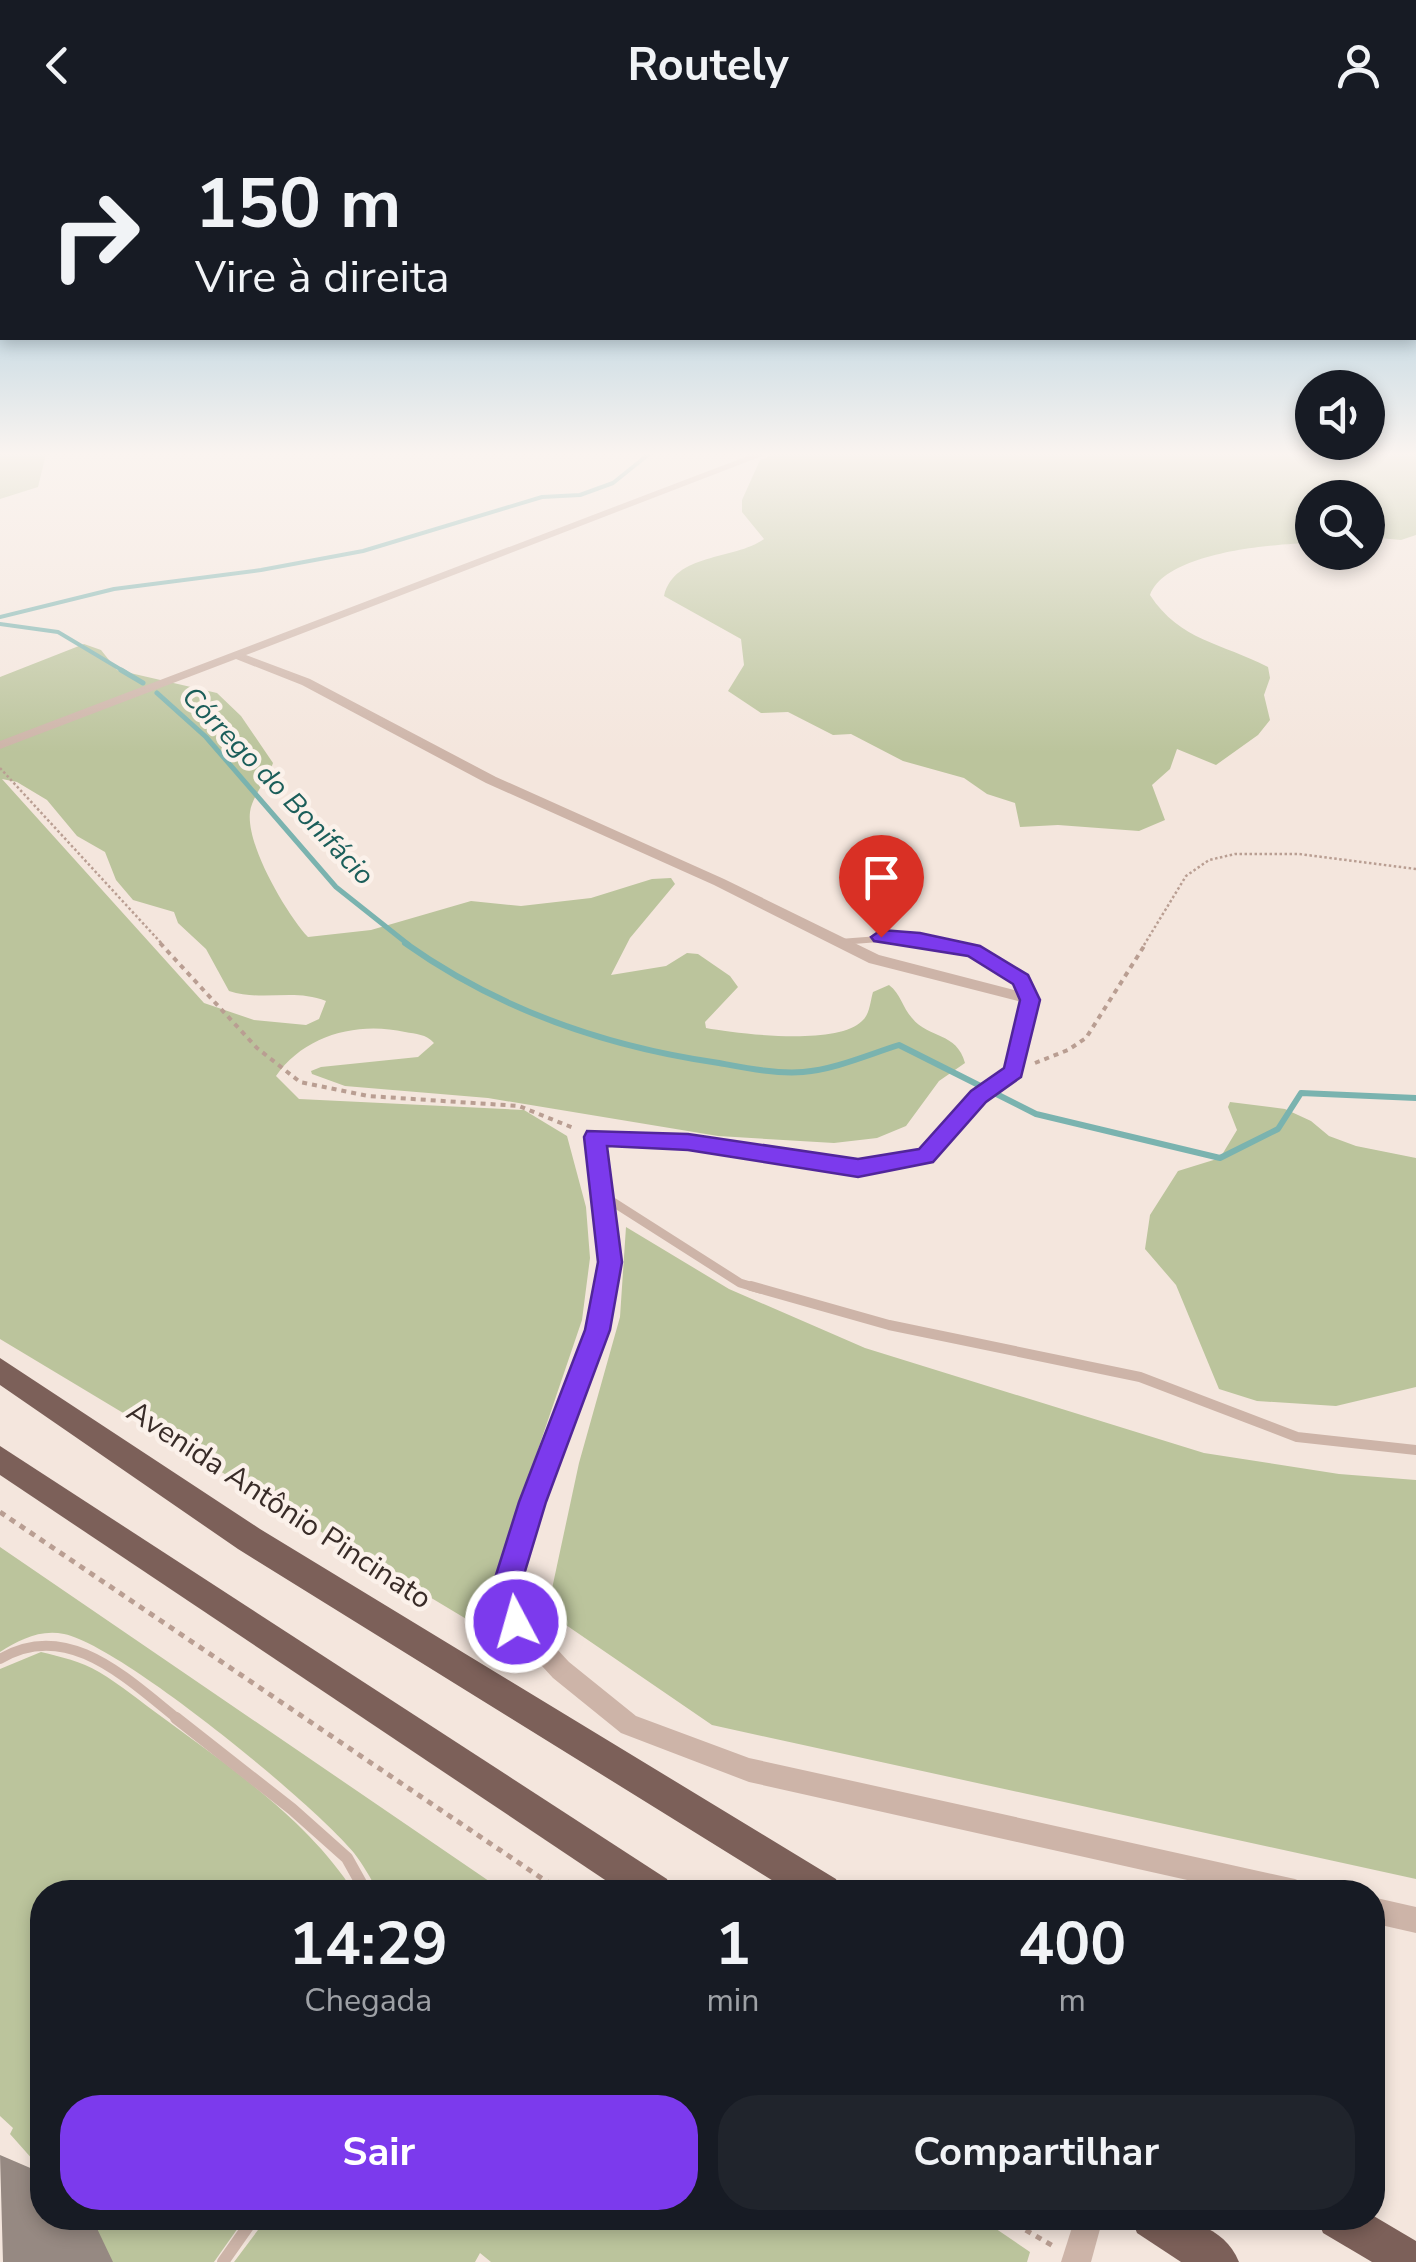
<!DOCTYPE html>
<html lang="pt">
<head>
<meta charset="utf-8">
<style>
	:root { --surface:#171b24; --page:#20242c; --text:#f1f3f6; --muted:#9ea1a6; --accent:#7c3aed }
	body { margin:0; font-family:"Nunito Sans",sans-serif; background:var(--page); color:var(--text); height:100vh; display:flex; flex-direction:column; font-size:38px; white-space:nowrap }
	* { box-sizing:border-box; margin:0 }
	p { font-size:32px; color:var(--muted) }
	.icon { flex:none; width:55px; height:55px; fill:none; stroke:currentColor; stroke-width:2; stroke-linecap:round; stroke-linejoin:round }
	.map { position:relative; flex:1; overflow:hidden }
	.panel { position:absolute; left:30px; top:1750px; width:1355px; height:350px; display:flex; flex-direction:column; background:var(--surface); border-radius:40px; box-shadow:0 5px 15px #0003 }
	.panel>* { flex:none }
	.banner { position:absolute; left:0px; top:0px; width:1418px; height:210px; box-shadow:0 5px 15px #0003; background:#171b24; color:var(--text); overflow:hidden }
	.buttons { position:absolute; left:1295px; top:240px; display:grid; gap:20px }
	.buttons a { display:grid; place-items:center; width:90px; height:90px; border-radius:50%; background:var(--surface); box-shadow:0 5px 15px #0003; font-size:50px }
	.pin { position:absolute; display:grid; place-items:center; width:85px; height:85px; color:#fff; margin:-102px -42px; border-radius:50% 50% 50% 0; rotate:-45deg; box-shadow:0 0 10px #0007 }
	.pin .icon { rotate:45deg }
	.me { position:absolute; width:110px; margin:-55px; rotate:354deg; stroke-linejoin:round; filter:drop-shadow(0 0 8px #0008) }
	.turn { display:flex; align-items:center; gap:35px; height:210px; padding:0 30px; font-size:45px }
	.turn .icon { width:130px; height:130px; stroke-width:2.5 }
	.turn b { display:block; font-size:70px; line-height:85px }
	.eta { display:flex; justify-content:space-evenly; align-items:center; height:170px; text-align:center }
	.eta b { font-size:60px; font-weight:700; line-height:70px }
	.button { display:flex; gap:20px; margin-top:auto; padding:20px 30px }
	.button a { flex:1; height:115px; border-radius:40px; background:var(--accent); color:#fff; font-size:40px; font-weight:700; line-height:115px; text-align:center }
	.button a+a { background:var(--page); color:var(--text) }
	header { display:flex; justify-content:space-between; align-items:center; height:130px; padding:0 30px; background:var(--surface); font-size:45px; font-weight:700 }
	.map>svg:first-child { display:block }
	.green { fill:#bbc49c; fill-rule:evenodd }
	.lines { fill:none; stroke-linecap:round; stroke-linejoin:round }
	.stream-far2 { stroke:#7ab3af; stroke-width:4 }
	.stream-far1 { stroke:#7ab3af; stroke-width:5 }
	.stream { stroke:#7ab3af; stroke-width:6 }
	.taxiway { fill:#968982; fill-rule:evenodd }
	.path-far2 { stroke:#b99e92; stroke-width:2.5; stroke-dasharray:2.5 2.5; stroke-linecap:butt }
	.path-far1 { stroke:#b99e92; stroke-width:4; stroke-dasharray:5 5; stroke-linecap:butt }
	.path { stroke:#b99e92; stroke-width:5; stroke-dasharray:6 6; stroke-linecap:butt }
	.lane-far3 { stroke:#cdb4a8; stroke-width:6 }
	.lane-far2 { stroke:#cdb4a8; stroke-width:9 }
	.lane-far1 { stroke:#cdb4a8; stroke-width:10 }
	.lane { stroke:#cdb4a8; stroke-width:12 }
	.street { fill:#cdb4a8; fill-rule:evenodd }
	.primary { fill:#7c6059; fill-rule:evenodd }
	.route { fill:#7c3aed; stroke:#51269a; stroke-width:2.5 }
	.labels { text-anchor:middle; dominant-baseline:central; stroke-width:9; stroke-linejoin:round; paint-order:stroke }
	.water-label { font-size:28px; font-style:italic; fill:#1b5e5a; stroke:#fbf1ea }
	.near-street-label { font-size:30px; fill:#392c28; stroke:#fbf1ea }
</style>
</head>
<body>
<header><svg class="icon" aria-label="back" viewBox="0 0 24 24"><path d="M15 5l-7 7 7 7"/></svg>Routely<svg class="icon" aria-label="person" viewBox="0 0 24 24"><circle cx="12" cy="8" r="4"/><path d="M4 21q1-7 8-7t8 7"/></svg></header>
<div class="map">
<svg width="1416" height="2132" viewBox="0 0 1416 2132">
	<rect width="100%" height="100%" fill="#f4e6dd"/>
	<g class="green">
		<polygon points="0,324 46,324 38,357 0,369"/>
		<path d="M775,324H1416V405L1401,410L1368,407V368H1312V413C1273,414 1166,422 1150,465C1180,511 1222,513 1268,537L1270,548L1264,565L1270,590L1258,605L1216,635L1177,619L1170,639L1152,655L1165,690L1139,701L1058,695L1020,697L1015,673L987,664L964,648L903,631L851,604L833,605L788,582L761,583L728,561L744,535L741,509L664,466C675,422 733,431 764,409L742,382V370L760,330Z"/>
		<path d="M84,514L101,520L117,540L217,563L241,586L273,633C268,649 252,666 250,682C246,715 286,783 308,807L371,800L471,771L521,776L591,768L652,749L671,748L675,754L630,808L611,845L666,836L687,823L698,824L730,846L738,857L705,892L706,898C739,904 837,916 862,891C870,884 870,872 873,862L889,855C901,864 902,877 912,888C929,909 957,902 965,933L939,951L906,996L877,1008L834,1013L718,1006L488,968L345,956L312,944L311,941L321,937L418,927L434,913C426,904 416,904 405,902C358,891 304,905 276,946L299,969L524,980L567,1006L586,1077L590,1128L582,1190L478,1496L0,1209V547ZM2,649L17,652L47,670L77,706L105,722L116,750L133,770L174,782L178,793L206,819L229,861C264,872 293,858 326,871L319,889L306,895L254,890L204,873Z"/>
		<polygon points="1230,972 1285,979 1311,991 1329,1006 1356,1016 1416,1028 1416,1257 1336,1276 1257,1271 1219,1259 1176,1155 1145,1119 1150,1085 1178,1041 1220,1028 1237,1000 1228,977"/>
		<polygon points="626,1097 729,1159 865,1218 1204,1323 1339,1344 1416,1350 1416,1749 712,1595 547,1482 579,1333 620,1187"/>
		<path d="M0,1417L505,1762H377C372,1749 363,1735 354,1723C314,1674 122,1516 64,1504C40,1499 19,1510 0,1522Z"/>
		<path d="M41,1522C61,1527 81,1531 99,1542C121,1555 141,1572 162,1587C230,1637 309,1691 354,1762H42V2040L10,2004L13,1998L0,1986V1539Z"/>
		<polygon points="82,2088 245,2088 214,2132 106,2132"/>
		<polygon points="267,2088 980,2088 1030,2122 1027,2132 491,2132 480,2123 475,2132 234,2132"/>
	</g>
	<g class="lines">
		<g class="stream-far2">
			<polyline points="0,487 114,459 261,440 363,421 542,367 580,365 613,353 649,324"/>
			<polyline points="0,494 58,502 125,542"/>
		</g>
		<g class="stream-far1">
			<polyline points="121,540 143,553"/>
			<polyline points="157,563 206,607 336,757 409,815"/>
		</g>
		<path class="stream" d="M405,813C498,879 607,917 719,933C746,938 775,944 803,942C836,939 867,925 899,915L1036,984L1220,1028L1278,999L1301,963L1416,968"/>
		<polygon class="taxiway" points="0,2025 42,2043 42,2088 92,2088 113,2132 3,2132"/>
		<g class="path-far2">
			<polyline points="0,638 163,815"/>
			<polyline points="1144,815 1186,746 1209,730 1235,724 1299,724 1416,739"/>
		</g>
		<g class="path-far1">
			<polyline points="160,813 257,918 300,952 368,966 519,976 576,999"/>
			<polyline points="1035,933 1068,920 1086,908 1146,813"/>
		</g>
		<g class="path">
			<polyline points="0,1382 562,1762"/>
			<polyline points="1005,2088 1053,2116"/>
		</g>
		<polyline class="lane-far3" points="840,812 892,808 955,815"/>
		<g class="lane-far2">
			<path d="M945,813C983,821 1009,836 1030,869"/>
			<polyline points="605,1067 740,1153 760,1159"/>
		</g>
		<g class="lane-far1">
			<polyline points="751,1156 889,1195 1140,1247 1297,1307 1416,1320"/>
			<path d="M0,1529C68,1488 128,1550 179,1590"/>
		</g>
		<g class="lane">
			<polyline points="176,1588 292,1679 347,1728 366,1762"/>
			<polyline points="223,2132 254,2088"/>
		</g>
		<g class="street">
			<polygon points="753,324 767,324 246,525 310,549 496,647 724,749 879,825 1030,864 1038,869 1020,946 984,971 932,1031 858,1045 688,1018 604,1014 619,1132 607,1200 543,1372 520,1448 527,1487 569,1532 636,1586 749,1628 1295,1749 1304,1753 1307,1762 1241,1762 749,1652 621,1603 553,1548 509,1500 498,1448 523,1372 589,1200 601,1132 587,1007 589,1002 688,1006 858,1031 921,1020 972,963 1007,939 1022,872 869,833 714,755 486,653 302,555 236,529 0,619 0,611"/>
			<polygon points="1372,1767 1416,1777 1416,1803 1372,1793"/>
			<polygon points="1075,2088 1103,2088 1091,2132 1061,2132"/>
		</g>
		<g class="primary">
			<polygon points="0,1228 260,1399 836,1749 841,1762 791,1762 238,1419 0,1255"/>
			<polygon points="0,1316 667,1749 672,1762 623,1762 0,1345"/>
			<polygon points="1372,2085 1416,2111 1416,2132 1372,2132 1323,2103 1317,2088"/>
			<path d="M1131,2088C1172,2086 1221,2089 1239,2132H1181L1137,2103Z"/>
		</g>
	</g>
	<linearGradient id="sky" x2="0" y2="1"><stop stop-color="#7cb4d1"/><stop offset="0.52" stop-color="#faf4f0"/><stop offset="1" stop-color="#faf4f0" stop-opacity="0"/></linearGradient>
	<rect width="1416" height="623" fill="url(#sky)"/>
	<polygon class="route" points="881,800 920,803 980,816 1028,845 1040,870 1021,947 986,972 933,1032 858,1047 688,1020 607,1016 622,1132 610,1200 546,1372 523,1448 531,1492 527,1502 516,1506 506,1502 495,1448 519,1372 585,1200 598,1132 584,1007 587,1001 688,1004 858,1029 919,1019 971,961 1004,938 1020,870 1013,854 968,826 874,811 871,807"/>
	<g class="labels">
		<g class="water-label">
			<text transform="translate(278 656) rotate(46)">Córrego do Bonifácio</text>
		</g>
		<g class="near-street-label">
			<text transform="translate(279 1375) rotate(33)">Avenida Antônio Pincinato</text>
		</g>
	</g>
</svg>
<div class="buttons">
<a><svg class="icon" aria-label="sound" viewBox="0 0 24 24"><path d="M4 9h4l5-4v14l-5-4H4zM17 9q2 3 0 6"/></svg></a>
<a><svg class="icon" aria-label="search" viewBox="0 0 24 24"><circle cx="10" cy="10" r="6"/><path d="M15 15l6 6"/></svg></a>
</div>
<div class="pin" style="left:881px;top:807px;background:#d93025"><svg class="icon" aria-label="arrive" viewBox="0 0 24 24"><path d="M6 21V4h12l-3 4 3 4H6"/></svg></div>
<svg class="me" style="left:516px;top:1492px" viewBox="-20 -20 40 40"><circle r="17" fill="#7c3aed" stroke="#fff" stroke-width="3"/><path d="M0-11L8 9 0 5-8 9z" fill="#fff"/></svg>
<div class="banner">
<div class="turn"><svg class="icon" aria-label="right" viewBox="0 0 24 24"><path d="M7 20v-9h11M14 6l5 5-5 5"/></svg><div><b>150 m</b>Vire à direita</div></div>
</div>
<section class="panel">
<div class="eta">
<div><b>14:29</b><p>Chegada</p></div>
<div><b>1</b><p>min</p></div>
<div><b>400</b><p>m</p></div>
</div>
<div class="button"><a>Sair</a><a>Compartilhar</a></div>
</section>
</div>
</body>
</html>
